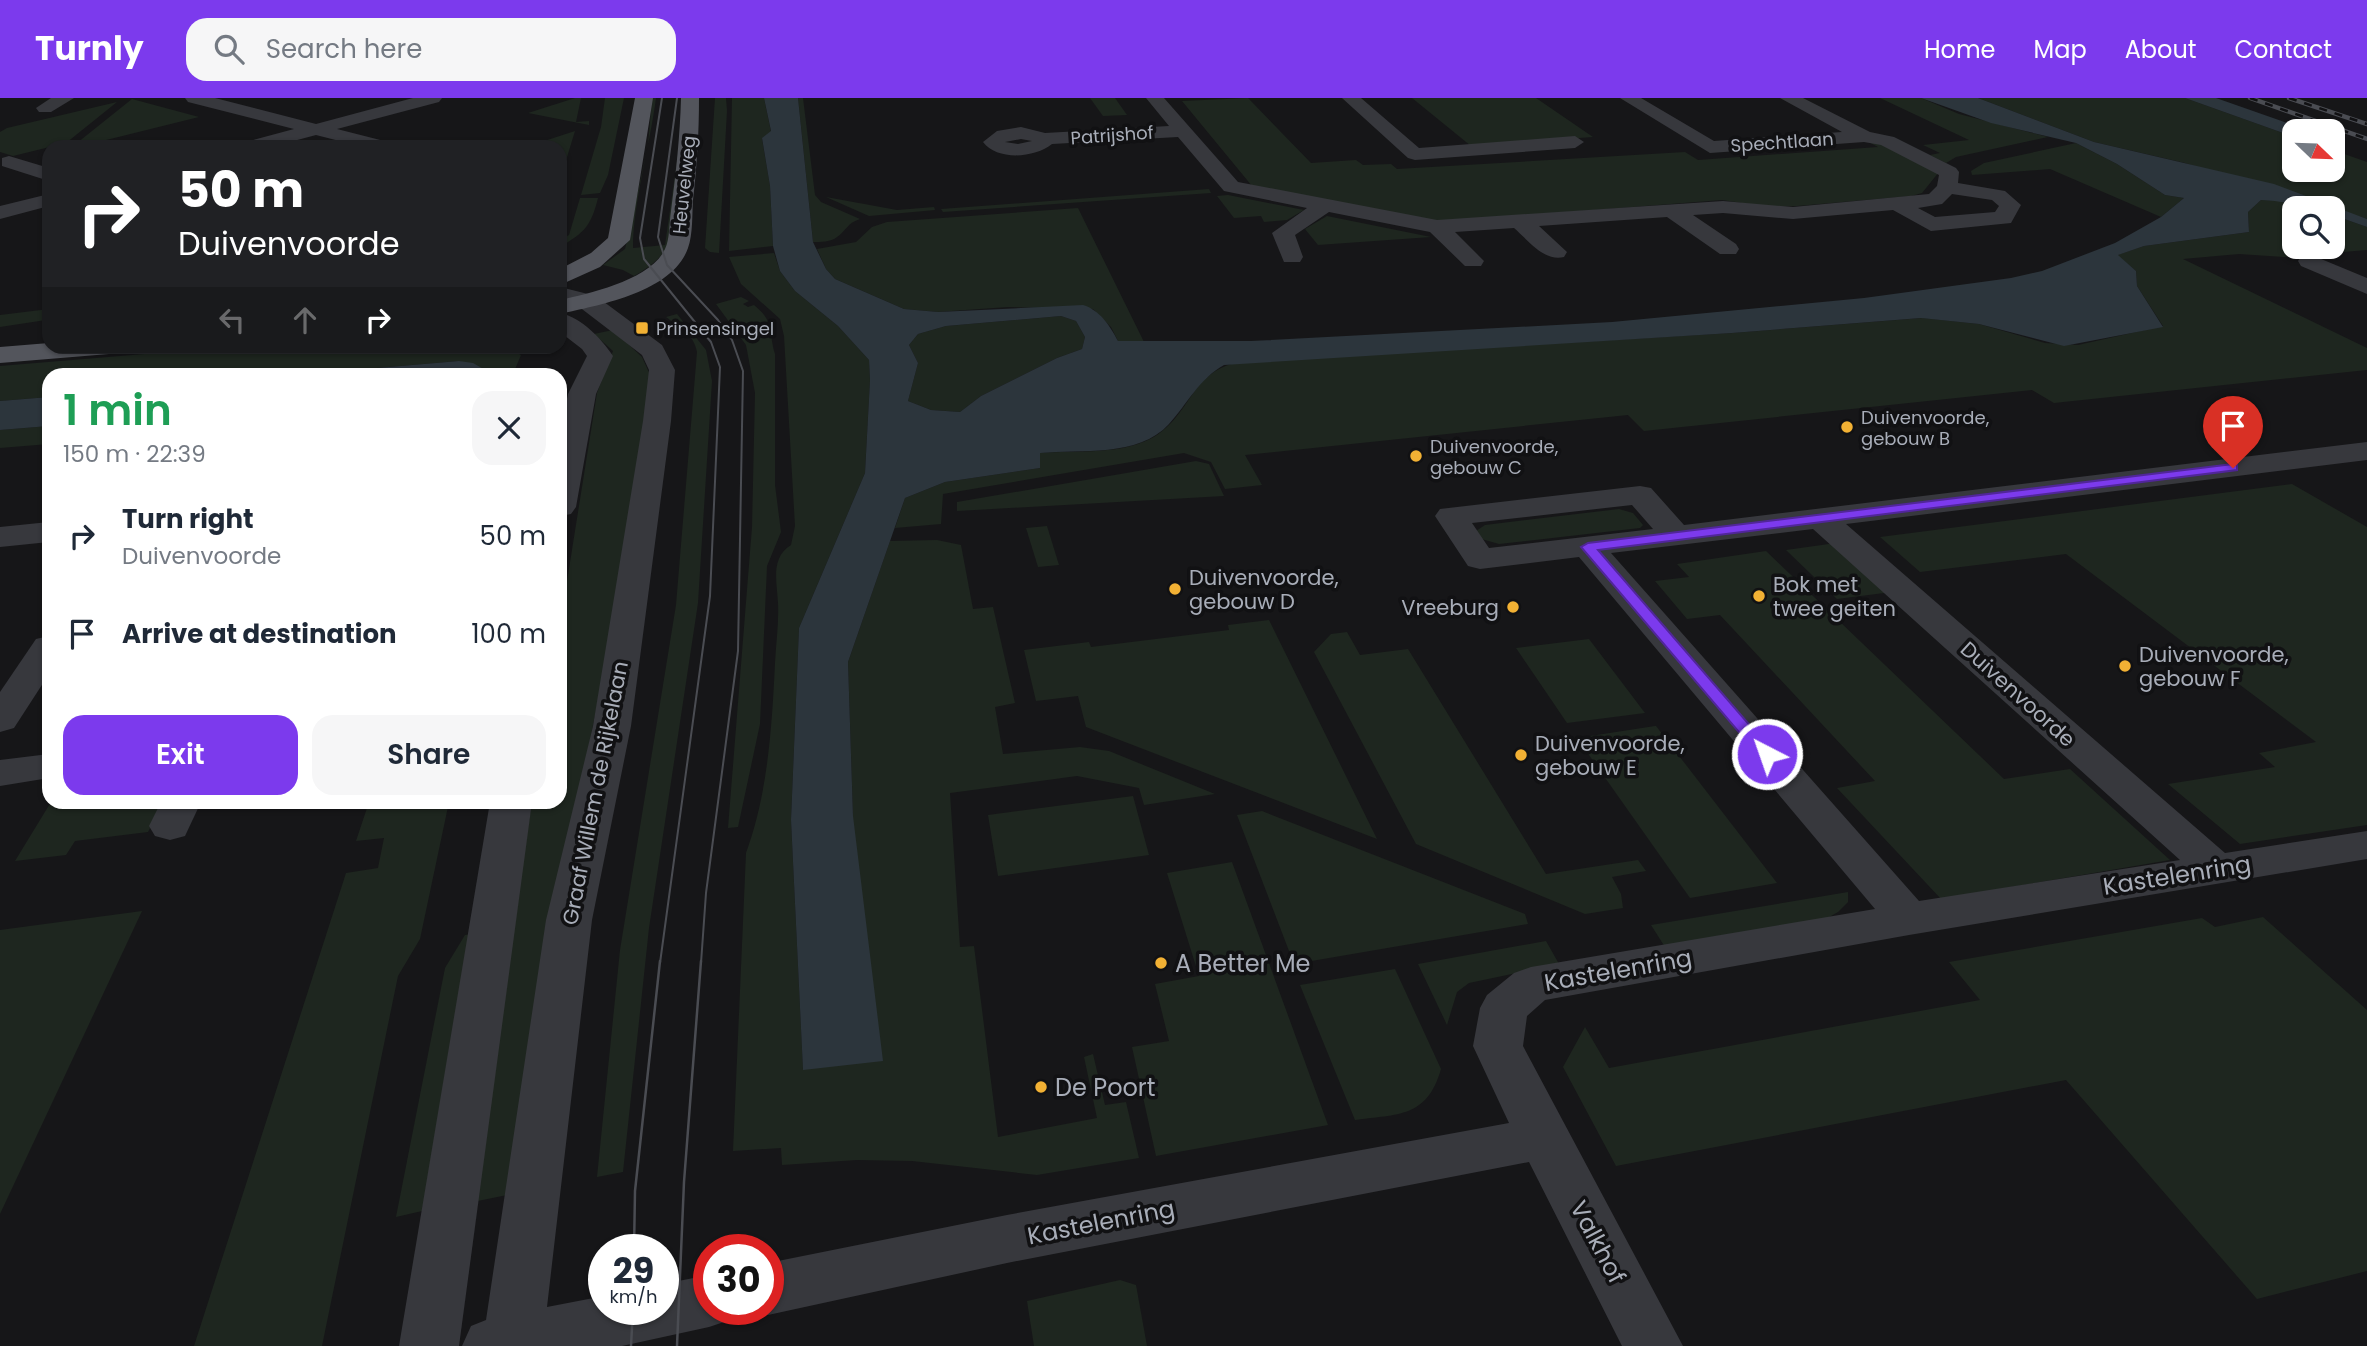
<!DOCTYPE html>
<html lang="en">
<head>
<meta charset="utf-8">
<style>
	:root { --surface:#fff; --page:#f6f6f7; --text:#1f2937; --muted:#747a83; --accent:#7c3aed }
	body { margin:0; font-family:Poppins,sans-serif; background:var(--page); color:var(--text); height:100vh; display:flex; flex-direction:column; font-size:26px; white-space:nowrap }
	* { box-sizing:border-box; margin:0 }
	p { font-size:23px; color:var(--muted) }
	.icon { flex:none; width:38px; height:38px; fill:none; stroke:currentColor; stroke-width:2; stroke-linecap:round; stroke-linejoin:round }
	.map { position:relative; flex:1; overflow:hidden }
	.details { position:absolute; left:42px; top:270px; width:525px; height:441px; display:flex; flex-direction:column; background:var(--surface); border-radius:21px; box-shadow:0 2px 5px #0004 }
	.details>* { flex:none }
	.guide { position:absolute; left:42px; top:42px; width:525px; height:214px; border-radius:21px; box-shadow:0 2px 5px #0004; background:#202124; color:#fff; overflow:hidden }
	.needle { width:46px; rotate:113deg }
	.tools { position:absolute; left:2282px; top:21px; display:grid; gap:14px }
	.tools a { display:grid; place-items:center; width:63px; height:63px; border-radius:14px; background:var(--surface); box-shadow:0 2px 5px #0004; font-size:35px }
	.speed { position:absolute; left:588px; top:1136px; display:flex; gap:14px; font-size:35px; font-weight:700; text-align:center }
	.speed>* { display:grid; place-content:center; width:91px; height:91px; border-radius:50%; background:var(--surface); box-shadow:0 2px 5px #0004; line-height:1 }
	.speed small { font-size:18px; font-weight:400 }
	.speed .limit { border:10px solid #d22; background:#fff; color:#111 }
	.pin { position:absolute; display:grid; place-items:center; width:60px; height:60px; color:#fff; margin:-72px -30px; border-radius:50% 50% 50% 0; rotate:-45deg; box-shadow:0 0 7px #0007 }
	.pin .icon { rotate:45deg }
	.me { position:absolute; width:77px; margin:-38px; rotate:319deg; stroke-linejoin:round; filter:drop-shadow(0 0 5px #0008) }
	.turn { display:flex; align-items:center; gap:24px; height:147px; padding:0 21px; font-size:32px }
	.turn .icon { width:91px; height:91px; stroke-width:2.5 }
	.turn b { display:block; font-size:49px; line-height:60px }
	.lanes { display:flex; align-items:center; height:66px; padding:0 21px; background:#0003; justify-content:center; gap:35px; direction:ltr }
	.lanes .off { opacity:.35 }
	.round { display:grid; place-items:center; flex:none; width:74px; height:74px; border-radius:21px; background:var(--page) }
	.summary { display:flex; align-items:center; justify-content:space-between; height:119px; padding:0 21px }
	h1 { font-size:42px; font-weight:600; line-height:52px; color:#1e9e55 }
	.primary-button { display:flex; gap:14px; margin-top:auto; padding:14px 21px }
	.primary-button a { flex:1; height:80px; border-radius:21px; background:var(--accent); color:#fff; font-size:28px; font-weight:600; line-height:80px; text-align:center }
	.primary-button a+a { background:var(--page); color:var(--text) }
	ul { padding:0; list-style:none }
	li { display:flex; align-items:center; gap:21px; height:98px; padding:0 21px }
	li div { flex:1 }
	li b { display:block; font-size:26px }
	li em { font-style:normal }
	header { display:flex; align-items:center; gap:42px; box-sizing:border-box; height:98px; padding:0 35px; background:var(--accent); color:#fff }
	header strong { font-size:33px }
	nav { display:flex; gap:38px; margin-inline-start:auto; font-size:24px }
	.search { width:490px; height:63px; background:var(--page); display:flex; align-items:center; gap:18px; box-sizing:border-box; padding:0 24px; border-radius:21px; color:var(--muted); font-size:26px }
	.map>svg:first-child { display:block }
	.green { fill:#1e261f }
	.water { fill:#2c353c; fill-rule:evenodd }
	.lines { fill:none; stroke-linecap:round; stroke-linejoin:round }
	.minor { fill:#37383d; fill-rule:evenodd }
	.major { fill:#53555c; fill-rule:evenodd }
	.tram-far1 { stroke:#4a4c52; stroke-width:2 }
	.tram { stroke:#4a4c52; stroke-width:2.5 }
	.rail-casing { stroke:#4a4c52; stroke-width:4.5 }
	.rail { stroke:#111113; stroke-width:2.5; stroke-dasharray:8; stroke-linecap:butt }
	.route { fill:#7c3aed; stroke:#51269a; stroke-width:2 }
	.poi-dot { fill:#f2b134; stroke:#111113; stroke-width:2.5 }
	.labels { text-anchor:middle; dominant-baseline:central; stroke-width:7; stroke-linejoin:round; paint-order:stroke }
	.far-street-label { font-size:18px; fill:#a8adb8; stroke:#111113 }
	.far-poi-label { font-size:18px; fill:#a8adb8; stroke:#111113; text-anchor:start }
	.poi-label { font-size:21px; fill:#a8adb8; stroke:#111113; text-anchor:start }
	.street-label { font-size:21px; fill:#a8adb8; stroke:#111113 }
	.near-street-label { font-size:24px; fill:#a8adb8; stroke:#111113 }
	.near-poi-label { font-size:24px; fill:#a8adb8; stroke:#111113; text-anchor:start }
</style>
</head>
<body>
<header>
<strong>Turnly</strong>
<div class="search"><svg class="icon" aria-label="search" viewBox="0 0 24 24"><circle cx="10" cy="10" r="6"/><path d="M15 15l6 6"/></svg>Search here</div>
<nav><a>Home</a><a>Map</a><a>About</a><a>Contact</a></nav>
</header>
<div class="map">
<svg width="2367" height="1248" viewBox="0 0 2367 1248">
	<rect width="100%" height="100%" fill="#161618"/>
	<g class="green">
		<polygon points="575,0 581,0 576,24 589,23 589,27 528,15"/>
		<polygon points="605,0 624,0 608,77 600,95 581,97 601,29"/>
		<path d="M652,0H656C650,47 633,105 633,150L665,147L686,0L668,147C660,162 648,170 634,178L623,172L603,167L625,151L629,135L648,47Z"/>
		<polygon points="715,0 726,0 727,13 719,155 710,154 705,150"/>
		<polygon points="732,0 764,0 771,34 762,41 770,88 773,148 729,153"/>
		<path d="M798,0H803L815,97L821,104L860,121C847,125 847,132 837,139C831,144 820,144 813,144Z"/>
		<polygon points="1090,0 1115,0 1127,17 1103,18"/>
		<polygon points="1248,0 1311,65 1356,62 1363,67 1391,66 1397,71 1685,54 1698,62 1878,49 1867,43 1875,43 1939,74 1922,95 1911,98 1797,108 1769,109 1722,102 1440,124 1252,88 1182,3"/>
		<polygon points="1412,0 1536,0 1593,39 1471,48"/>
		<polygon points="1880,0 1921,0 1959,16 2048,39 1956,59 1946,65 1930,57 1940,55 1923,47 1969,42"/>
		<polygon points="1978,0 2185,0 2294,39 2294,72 2333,72 2333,52 2367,64 2367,121 2185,65 2094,44"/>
		<polygon points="132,1 199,19 78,49 61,49 77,45"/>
		<polygon points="117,4 66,45 13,58 0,54 0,34 7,30"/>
		<polygon points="575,33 560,82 560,55 563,54 560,49 535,46"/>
		<polygon points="2076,45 2117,66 2165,97 2184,100 2161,119 2050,71 1972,77 1971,73 1984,65"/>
		<polygon points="1209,91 1211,95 943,114 941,111"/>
		<polygon points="1228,97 1304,112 1287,122 1264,124 1261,118 1234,120 1217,98"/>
		<polygon points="826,99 897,112 934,109 935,112 869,118"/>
		<path d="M580,100H598C591,128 585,134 560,149V142L569,137Z"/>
		<path d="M2261,102L2285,103L2314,110H2294V149H2333V117L2367,129V152L2284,159L2239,156L2183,161L2367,250V272L2054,305L2032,292L1644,333L1628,317L1245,357L1262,387L1225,391L1211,364L1184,355L943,396L941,426L895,430L905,400L945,384L1040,370L1039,355C1077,352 1124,358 1157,337C1193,313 1191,272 1241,264L1732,235L1922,220L1979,226L2045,245L2078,247L2163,228L2137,188L2136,173L2117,157L2144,148L2249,134L2248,114Z"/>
		<polygon points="1078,110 1144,244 1118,243 1111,229 1093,211 1008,209 938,214 904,211 835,181 826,171 817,151 856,144 872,129 887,124"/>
		<polygon points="1327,118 1431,139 1318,147 1305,131"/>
		<path d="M774,155L780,173L795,193L838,228L869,262L870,282L865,375L799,530L791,722L803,971L853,718L848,564L890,443L937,442L961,447L973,511L993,509L1015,605L995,609L1003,656L1080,649L1109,653L1215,696L1144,707L1139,690L1077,678L950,695L960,849L974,848L998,1039L1097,1020L1084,959L1093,956L1105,1007L1126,1004L1139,1060L1037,1077L912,1063L857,1062L782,1067L781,1050L733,1053L746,755C768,695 772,628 775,565C776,545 779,525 778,505C777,484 770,460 791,447L795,428L784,238L780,221L741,186L729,159Z"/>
		<path d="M741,199L749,203L743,206L748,209L754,207C775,224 768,233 775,256V387L781,434L767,468L760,626L738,729L728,730L752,429L755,295L746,247L716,206Z"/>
		<polygon points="49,211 49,218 46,222 0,229 0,217"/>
		<path d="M677,216L706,252L712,283L698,505L649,830L623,1074L597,1079L620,852L676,507L697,254C694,236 679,229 666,219Z"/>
		<polygon points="1061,218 1076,223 1085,239 1082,251 1057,260 981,298 960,314 931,312 908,303 918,265 909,247 918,236 946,228"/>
		<polygon points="613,232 642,259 651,279 614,523 545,865 507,1097 468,1105 532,704 560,704 560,527 597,295 613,253 594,236"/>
		<polygon points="240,248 505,248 521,257 513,276 486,276 487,273 459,263 308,276 49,276 49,299 0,303 0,268"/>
		<polygon points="49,328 49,346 0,350 0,332"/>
		<polygon points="1196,363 1209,366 1224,398 957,413 957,404"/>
		<polygon points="2292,386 2367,429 2367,727 2240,746 2168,686 2275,669 2259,655 2316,644 2066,456 1920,474 1880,439"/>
		<polygon points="1619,411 1633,415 1643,427 1640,430 1499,446 1478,440 1476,433 1485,427"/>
		<polygon points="1047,428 1059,467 1038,469 1026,430"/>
		<polygon points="1836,445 1892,494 1837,501 1786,452"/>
		<polygon points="1766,453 2004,681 2070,671 2170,762 1941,801 1837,690 1875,683 1720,517 1687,521 1655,483 1689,479 1677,466"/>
		<polygon points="1269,522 1377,741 1086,629 1078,598 1036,603 1024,552 1089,544 1091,549 1229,532 1228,527"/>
		<polygon points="1347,534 1360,557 1408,551 1546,776 1638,762 1646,773 1612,779 1621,796 1623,810 1585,816 1416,746 1314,554 1331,536"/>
		<polygon points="1589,541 1645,615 1567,625 1516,550"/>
		<polygon points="1655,628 1656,628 1777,785 1690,800 1577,640"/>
		<polygon points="1133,698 1149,757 998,778 988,717"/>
		<polygon points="51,704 163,704 148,734 75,743 66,757 15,763"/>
		<polygon points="369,704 449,704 420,841 398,878 322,1248 194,1248 346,775 378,770 384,740 356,743"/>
		<polygon points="1262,713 1525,816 1528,826 1294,866 1237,717"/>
		<polygon points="1232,764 1328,1027 1156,1058 1132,949 1169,943 1155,886 1199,878 1167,775"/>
		<polygon points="1848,794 1848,804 1838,814 1824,822 1665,849 1651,827"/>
		<polygon points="142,813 0,1116 0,832"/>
		<polygon points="2263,819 2367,912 2367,1173 2257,1201 2066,982 1616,1068 1563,969 1585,929 1609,970 1980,902 1949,864 2202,820 2215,829"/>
		<polygon points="472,836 422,1113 396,1119 445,870 465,837"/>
		<polygon points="1546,843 1559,866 1469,885 1457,894 1447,927 1418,866"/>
		<path d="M1395,871L1441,971C1427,1020 1398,1016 1355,1022L1300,887Z"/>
		<polygon points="1120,1182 1136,1187 1147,1248 1034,1248 1027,1203"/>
	</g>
	<g class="water">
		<path d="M764,0H798L813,144L826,171L835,181L904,211L938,214L1083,207C1100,212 1110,228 1118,243H1251L1612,224L1864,200L2011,180L2042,173L2115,145L2161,119L2184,100L2165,97L2117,66L2076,45L1991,25L1921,0H1978L2094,44L2274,86L2367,121V129L2333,117V110C2308,110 2285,103 2261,102L2248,114L2249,134L2144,148L2118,157L2136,173L2137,188L2163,229L2064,248L1979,226L1921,220L1732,235L1224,267C1199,281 1188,305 1169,326C1138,360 1081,351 1040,355V370L945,384L905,400L848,564L853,718L883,963L803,972L791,722L799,530L865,375L870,282L869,262L838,228L795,193L780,173L773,148L770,88L762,40L771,33ZM1061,218L1076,223L1085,239L1082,251L1057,260L981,298L960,314L931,312L908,303L918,265L909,247L918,236L946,228Z"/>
		<polygon points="2185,0 2216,0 2310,33 2294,33 2294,39"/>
		<polygon points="459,263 473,265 487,273 486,276 308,276"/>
		<polygon points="49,299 49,328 0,332 0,303"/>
	</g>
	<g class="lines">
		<g class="minor">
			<polygon points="51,0 74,0 51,14 39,14 36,10"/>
			<polygon points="185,0 215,0 316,26 413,0 442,0 439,4 337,31 392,45 395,49 363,49 316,37 271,49 239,49 242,45 294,31 188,4"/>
			<path d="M1146,0H1164L1238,84L1437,122L1723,103L1793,109L1929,96L1937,88L1939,77L1881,47L1864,44L1710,55L1620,0H1641L1714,43L1842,34L1780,0H1803L1870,34L1894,39L1956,70L1959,74L1958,85L2005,93L2021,107L2011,125L1931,133L1893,112L1793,121L1723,115L1693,117L1736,146L1739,151L1736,156H1720L1667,119L1539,128L1567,154L1564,159C1544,164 1528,142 1514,130L1455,134L1484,163L1481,168H1465L1430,134L1329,114L1295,137L1303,159L1300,164H1284L1272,135L1307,110L1224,93L1178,39L1052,46C1035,60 997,63 983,44L997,33L1021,29L1045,35L1169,28ZM1021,41L1032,43L1018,46L1005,44ZM1952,96L1992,102L1999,108L1995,114L1935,119L1918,110L1942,106Z"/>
			<polygon points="1342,0 1361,0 1419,50 1575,38 1584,44 1575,50 1415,62 1408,60"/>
			<polygon points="9,58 49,70 49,83 2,68 2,60"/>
			<polygon points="49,96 49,108 0,121 0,108"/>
			<polygon points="2309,156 2367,180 2367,196 2301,168 2298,163 2301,158"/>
			<polygon points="560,189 596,198 662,247 675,272 671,323 631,628 592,822 547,1209 604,1198 604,1211 663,1211 663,1186 709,1177 709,1211 734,1211 730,1222 709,1229 622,1248 462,1248 471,1228 486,1222 546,822 593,628 643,323 649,272 642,257 578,208 560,203"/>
			<path d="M560,215C582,220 601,240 613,258L596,296L576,409L571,416L560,418V335L568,296L587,258L582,251L560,234Z"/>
			<path d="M2367,344V362L1846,426L2225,755L2367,733V761L1909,837L1545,902L1527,918L1523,948L1683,1248H1622L1529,1064L1007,1165L768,1217L752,1211H768V1165L1007,1117L1509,1025L1473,948L1480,910L1487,897L1514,875L1531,869L1875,811L1579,459L1480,471L1468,468L1435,418L1440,411L1640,388L1651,390L1684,427ZM1632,407L1653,431L1489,450L1472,425ZM1813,431L2180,762L1919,803L1611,455Z"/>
			<polygon points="49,424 49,444 0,449 0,429"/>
			<polygon points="49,538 49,576 14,630 0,634 0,594 36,541"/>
			<polygon points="49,656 49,680 0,688 0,662"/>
			<polygon points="161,704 201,704 185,738 170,742 155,738 149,728"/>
			<polygon points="490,704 532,704 459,1248 399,1248"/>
		</g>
		<g class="major">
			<polygon points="635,0 653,0 630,142 600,169 560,187 560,171 591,155 608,140"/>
			<path d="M681,0H699C699,34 697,67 693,102C692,116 693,136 688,150C673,194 599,207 560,216V202C590,195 651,182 665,151C670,141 669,125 671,113C676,75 680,38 681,0Z"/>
			<polygon points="49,245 49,248 122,248 118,253 109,256 0,265 0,249"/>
		</g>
		<g class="tram-far1">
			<polyline points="677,0 658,139 667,167 718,222 732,242 743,273 738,553 706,795 701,865"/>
			<polyline points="660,865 710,498 720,269 711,244 644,161 640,140 662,0"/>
		</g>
		<g class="tram">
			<polyline points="634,1152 635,1093 660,863"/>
			<polyline points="631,1248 633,1211"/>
			<polyline points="677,1248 684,1084 701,863"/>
		</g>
		<defs>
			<g id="rail">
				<polyline points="2250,0 2367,41"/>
				<polyline points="2289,0 2367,26"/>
			</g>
		</defs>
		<use href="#rail" class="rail-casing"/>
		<use href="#rail" class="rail"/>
	</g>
	<polygon class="route" points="2233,366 2237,367 2237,372 1598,452 1772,653 1775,656 1772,660 1761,660 1581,449 1588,445"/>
	<g class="poi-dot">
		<rect x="635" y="223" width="14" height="14" rx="3.5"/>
		<circle cx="1847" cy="329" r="7"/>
		<circle cx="1416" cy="358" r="7"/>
		<circle cx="1175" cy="491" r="7"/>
		<circle cx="1759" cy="498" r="7"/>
		<circle cx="1513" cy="509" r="7"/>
		<circle cx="2125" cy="568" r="7"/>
		<circle cx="1521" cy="657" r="7"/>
		<circle cx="1161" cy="865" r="7"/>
		<circle cx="1041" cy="989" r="7"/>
	</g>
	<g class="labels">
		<g class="far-street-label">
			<text transform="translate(1112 37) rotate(-4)">Patrijshof</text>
			<text transform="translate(1782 44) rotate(-4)">Spechtlaan</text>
			<text transform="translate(684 87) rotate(-84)">Heuvelweg</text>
		</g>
		<g class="far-poi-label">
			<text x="656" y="230">Prinsensingel</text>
			<text x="1861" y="319">Duivenvoorde,<tspan x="1861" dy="21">gebouw B</tspan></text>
			<text x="1430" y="348">Duivenvoorde,<tspan x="1430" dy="21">gebouw C</tspan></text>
		</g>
		<g class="poi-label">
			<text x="1189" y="479">Duivenvoorde,<tspan x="1189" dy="24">gebouw D</tspan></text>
			<text x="1773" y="486">Bok met<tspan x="1773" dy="24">twee geiten</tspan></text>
			<text x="1499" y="509" text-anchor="end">Vreeburg</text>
			<text x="2139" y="556">Duivenvoorde,<tspan x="2139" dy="24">gebouw F</tspan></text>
			<text x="1535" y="645">Duivenvoorde,<tspan x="1535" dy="24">gebouw E</tspan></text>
		</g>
		<g class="street-label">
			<text transform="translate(2018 596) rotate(42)">Duivenvoorde</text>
			<text transform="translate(595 695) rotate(-79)">Graaf Willem de Rijkelaan</text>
		</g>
		<g class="near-street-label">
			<text transform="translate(2177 777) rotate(-9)">Kastelenring</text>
			<text transform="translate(1618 872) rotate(-10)">Kastelenring</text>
			<text transform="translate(1101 1124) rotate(-11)">Kastelenring</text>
			<text transform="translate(1598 1144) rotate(62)">Valkhof</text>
		</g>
		<g class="near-poi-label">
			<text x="1175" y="865">A Better Me</text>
			<text x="1055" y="989">De Poort</text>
		</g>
	</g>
</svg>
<div class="tools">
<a><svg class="needle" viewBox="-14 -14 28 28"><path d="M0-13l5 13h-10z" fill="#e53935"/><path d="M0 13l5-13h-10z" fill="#747a83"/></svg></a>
<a><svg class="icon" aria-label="search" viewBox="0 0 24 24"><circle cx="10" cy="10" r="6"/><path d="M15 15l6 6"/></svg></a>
</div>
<div class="speed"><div>29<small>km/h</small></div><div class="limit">30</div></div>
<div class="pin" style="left:2233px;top:370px;background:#d93025"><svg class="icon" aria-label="arrive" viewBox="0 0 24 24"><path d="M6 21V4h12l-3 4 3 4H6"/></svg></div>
<svg class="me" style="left:1767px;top:656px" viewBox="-20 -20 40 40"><circle r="17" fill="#7c3aed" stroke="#fff" stroke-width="3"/><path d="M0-11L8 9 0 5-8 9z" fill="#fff"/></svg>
<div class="guide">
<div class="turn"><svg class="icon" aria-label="right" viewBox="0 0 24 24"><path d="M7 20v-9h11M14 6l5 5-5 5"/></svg><div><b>50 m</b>Duivenvoorde</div></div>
<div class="lanes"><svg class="icon off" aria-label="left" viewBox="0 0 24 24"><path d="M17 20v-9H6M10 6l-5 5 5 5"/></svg><svg class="icon off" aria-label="ahead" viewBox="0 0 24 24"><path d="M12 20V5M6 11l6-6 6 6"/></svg><svg class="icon" aria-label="right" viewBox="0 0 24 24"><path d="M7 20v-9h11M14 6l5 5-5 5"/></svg></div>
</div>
<section class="details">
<div class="summary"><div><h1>1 min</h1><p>150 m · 22:39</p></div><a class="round"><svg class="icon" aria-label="close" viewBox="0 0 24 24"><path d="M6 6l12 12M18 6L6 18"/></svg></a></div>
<ul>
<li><svg class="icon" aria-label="right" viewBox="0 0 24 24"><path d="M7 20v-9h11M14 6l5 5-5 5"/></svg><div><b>Turn right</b><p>Duivenvoorde</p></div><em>50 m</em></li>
<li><svg class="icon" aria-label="arrive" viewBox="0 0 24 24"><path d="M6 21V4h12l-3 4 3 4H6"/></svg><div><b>Arrive at destination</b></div><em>100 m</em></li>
</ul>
<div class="primary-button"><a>Exit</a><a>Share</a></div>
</section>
</div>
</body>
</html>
